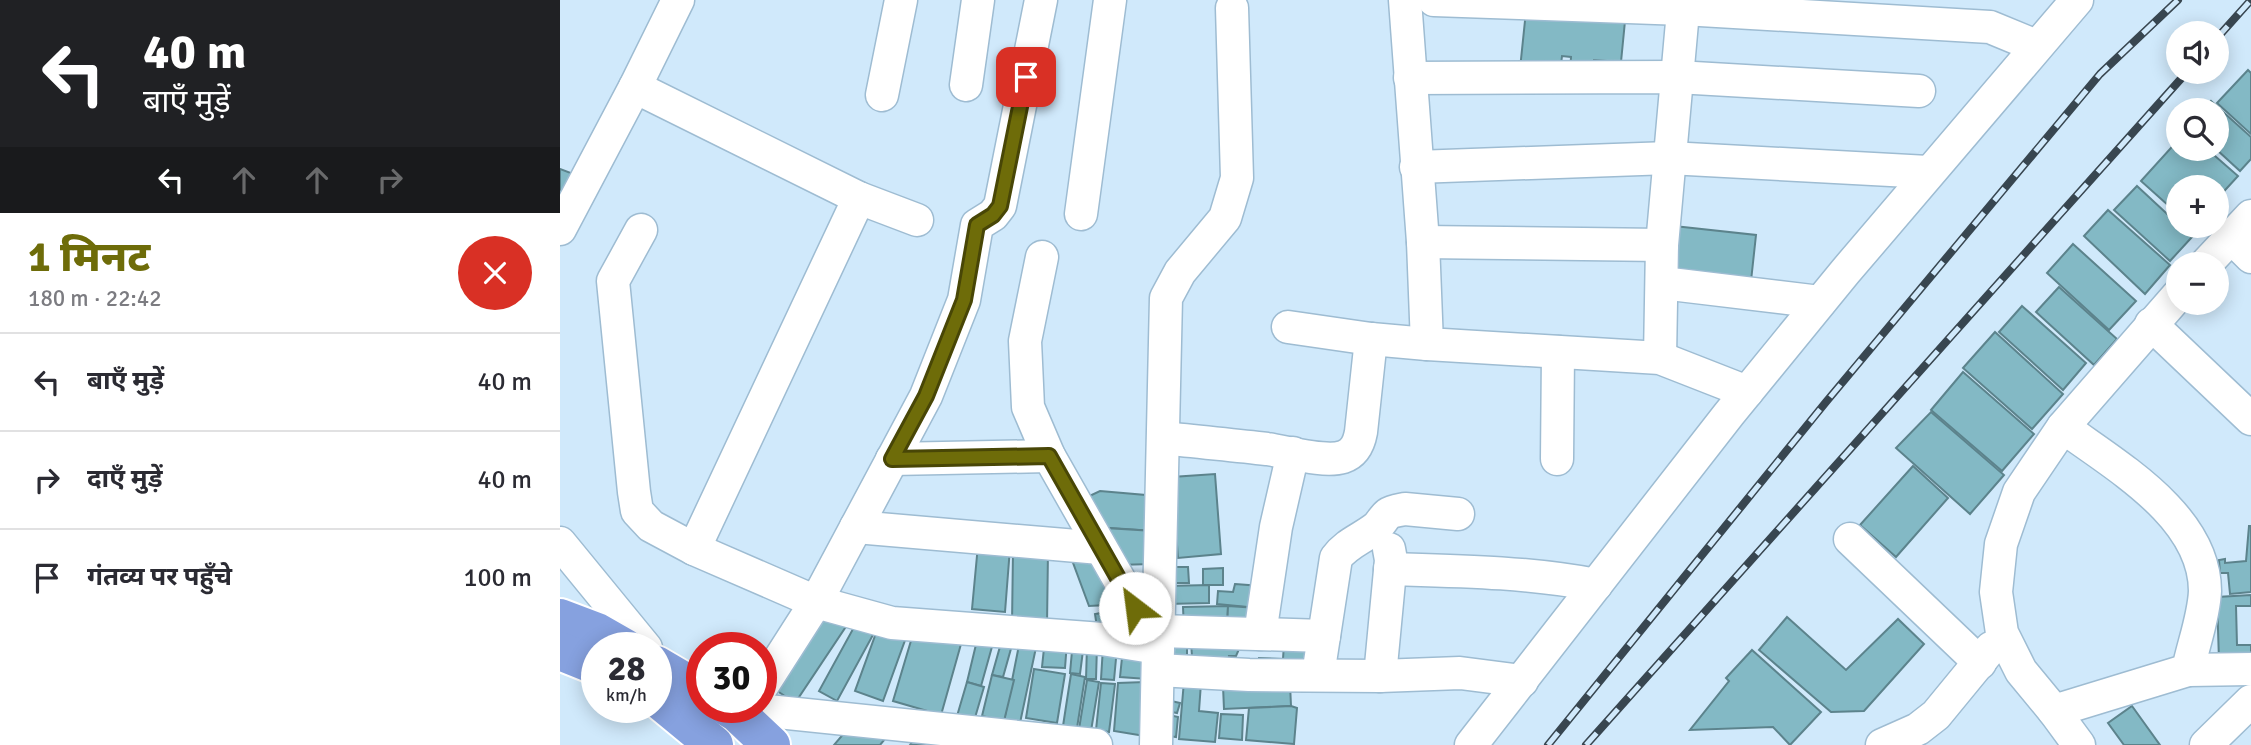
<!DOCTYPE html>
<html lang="hi">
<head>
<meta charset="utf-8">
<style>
	:root { --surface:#fff; --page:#f2f2f3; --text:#2b2b33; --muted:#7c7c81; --line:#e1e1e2; --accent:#6e6c09 }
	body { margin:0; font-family:Signika,"Noto Sans Devanagari",sans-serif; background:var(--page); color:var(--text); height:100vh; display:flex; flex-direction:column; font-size:26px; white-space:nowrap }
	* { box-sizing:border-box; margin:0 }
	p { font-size:23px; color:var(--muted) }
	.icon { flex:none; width:38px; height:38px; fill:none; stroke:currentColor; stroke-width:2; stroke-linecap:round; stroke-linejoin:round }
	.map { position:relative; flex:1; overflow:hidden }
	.panel { display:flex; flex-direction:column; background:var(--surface); width:560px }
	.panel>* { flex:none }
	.banner { background:#202124; color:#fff; overflow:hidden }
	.buttons { position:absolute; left:1606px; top:21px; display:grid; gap:14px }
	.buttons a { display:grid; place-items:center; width:63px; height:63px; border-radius:50%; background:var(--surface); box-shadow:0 4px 18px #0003; font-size:35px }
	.speed { position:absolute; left:21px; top:632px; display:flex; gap:14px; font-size:35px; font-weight:700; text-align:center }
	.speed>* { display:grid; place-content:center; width:91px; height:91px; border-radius:50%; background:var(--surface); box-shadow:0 4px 18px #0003; line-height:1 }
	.speed small { font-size:18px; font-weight:400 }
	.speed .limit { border:10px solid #d22; background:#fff; color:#111 }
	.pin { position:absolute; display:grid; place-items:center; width:60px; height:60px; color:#fff; margin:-30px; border-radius:14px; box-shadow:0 4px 10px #0006 }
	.me { position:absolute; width:77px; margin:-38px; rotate:330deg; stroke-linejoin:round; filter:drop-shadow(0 0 5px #0008) }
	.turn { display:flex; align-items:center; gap:24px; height:147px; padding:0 28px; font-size:32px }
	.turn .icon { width:91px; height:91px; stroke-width:2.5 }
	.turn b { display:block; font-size:49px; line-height:60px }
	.lanes { display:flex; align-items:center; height:66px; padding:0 28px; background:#0003; justify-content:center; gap:35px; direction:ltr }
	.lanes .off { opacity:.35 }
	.round { display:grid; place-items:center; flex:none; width:74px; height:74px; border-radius:37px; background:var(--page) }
	.overview { display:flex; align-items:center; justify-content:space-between; height:119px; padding:0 28px }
	h1 { font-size:42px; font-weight:800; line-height:52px; color:var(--accent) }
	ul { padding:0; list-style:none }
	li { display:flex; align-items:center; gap:21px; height:98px; padding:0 28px; border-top:2px solid var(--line) }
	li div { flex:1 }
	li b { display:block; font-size:26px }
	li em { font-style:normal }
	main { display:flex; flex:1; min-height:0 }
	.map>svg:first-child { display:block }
	.building { fill:#83b9c5; stroke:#5c838c; stroke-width:2 }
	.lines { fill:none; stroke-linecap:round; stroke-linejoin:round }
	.street-casing { stroke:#9ebcd2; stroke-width:35 }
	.highway-casing { stroke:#fff; stroke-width:42 }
	.street { stroke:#fff; stroke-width:32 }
	.highway { stroke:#86a1df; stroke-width:38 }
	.rail-casing { stroke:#384650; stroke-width:8 }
	.rail { stroke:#d0e9fb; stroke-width:5; stroke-dasharray:16; stroke-linecap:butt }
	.route-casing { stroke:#484606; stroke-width:18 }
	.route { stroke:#6e6c09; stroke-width:12 }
</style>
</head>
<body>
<main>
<section class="panel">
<div class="banner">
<div class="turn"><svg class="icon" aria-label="left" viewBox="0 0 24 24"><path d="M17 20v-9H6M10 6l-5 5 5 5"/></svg><div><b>40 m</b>बाएँ मुड़ें</div></div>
<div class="lanes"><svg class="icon" aria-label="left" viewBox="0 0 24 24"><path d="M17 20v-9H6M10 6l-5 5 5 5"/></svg><svg class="icon off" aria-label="ahead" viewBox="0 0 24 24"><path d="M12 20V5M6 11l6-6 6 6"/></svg><svg class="icon off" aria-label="ahead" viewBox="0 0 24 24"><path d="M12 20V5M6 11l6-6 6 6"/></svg><svg class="icon off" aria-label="right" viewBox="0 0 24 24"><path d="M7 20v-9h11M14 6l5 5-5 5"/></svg></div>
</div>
<div class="overview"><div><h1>1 मिनट</h1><p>180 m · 22:42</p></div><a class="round" style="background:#d93025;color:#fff"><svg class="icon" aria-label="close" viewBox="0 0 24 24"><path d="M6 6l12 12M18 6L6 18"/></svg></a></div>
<ul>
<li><svg class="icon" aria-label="left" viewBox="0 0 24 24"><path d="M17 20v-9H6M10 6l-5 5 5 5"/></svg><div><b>बाएँ मुड़ें</b></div><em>40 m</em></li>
<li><svg class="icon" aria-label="right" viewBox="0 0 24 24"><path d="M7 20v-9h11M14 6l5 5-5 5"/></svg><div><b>दाएँ मुड़ें</b></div><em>40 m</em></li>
<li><svg class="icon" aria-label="arrive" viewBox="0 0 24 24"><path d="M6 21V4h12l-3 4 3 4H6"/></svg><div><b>गंतव्य पर पहुँचे</b></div><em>100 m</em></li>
</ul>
</section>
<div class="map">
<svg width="1691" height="745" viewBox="0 0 1691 745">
	<rect width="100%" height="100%" fill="#d0e9fb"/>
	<g class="building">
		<polygon points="966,11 1065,21 1061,62 1034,60 1032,76 1010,74 1011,57 1002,56 1000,73 960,69"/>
		<polygon points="1688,70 1691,73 1691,134 1657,103"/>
		<polygon points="1651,101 1691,137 1691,159 1680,171 1656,149 1657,110 1642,110"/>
		<polygon points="1619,139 1619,149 1647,149 1678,176 1657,199 1657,187 1619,187 1619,215 1581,181"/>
		<polygon points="0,169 16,175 0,215"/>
		<polygon points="1577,186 1632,237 1610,261 1554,210"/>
		<polygon points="1548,210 1610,265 1585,294 1524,236"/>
		<polygon points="1114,226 1196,235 1191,281 1109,273"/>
		<polygon points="1513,244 1576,301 1549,330 1487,273"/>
		<polygon points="1499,287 1557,339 1534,365 1476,312"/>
		<polygon points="1462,306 1526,363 1503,390 1439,332"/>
		<polygon points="1435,332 1503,394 1472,429 1403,368"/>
		<polygon points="1403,372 1474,434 1442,471 1371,410"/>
		<polygon points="1371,412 1444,475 1410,514 1336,448"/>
		<polygon points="1353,466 1388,498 1336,557 1300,525"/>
		<polygon points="655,474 661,554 618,558 612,477"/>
		<polygon points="540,491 597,496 594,531 536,527 523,499"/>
		<polygon points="1689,526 1691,526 1691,592 1670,594 1668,573 1660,573 1659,560 1665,559 1665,563 1686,561"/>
		<polygon points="545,528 594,531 592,564 557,565"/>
		<polygon points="418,545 450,548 445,612 412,609"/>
		<polygon points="453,551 488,551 487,625 452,624"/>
		<polygon points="540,557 566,604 529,606 512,560"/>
		<polygon points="608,567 628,567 629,583 609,583"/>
		<polygon points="663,568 663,585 643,585 643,569"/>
		<polygon points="675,584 701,586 698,608 657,604 658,591 673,592"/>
		<polygon points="649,585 649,603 606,604 606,586"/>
		<polygon points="1691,595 1691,606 1676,606 1677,645 1691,645 1691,659 1659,661 1657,597"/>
		<polygon points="668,606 667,630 624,630 623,607"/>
		<polygon points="668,606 698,608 696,631 667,630"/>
		<polygon points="569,608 587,641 538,634 535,614"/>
		<polygon points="264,611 291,619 235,703 213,688"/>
		<polygon points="1227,617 1286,670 1338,619 1364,644 1304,711 1271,712 1199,650"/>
		<polygon points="299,618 320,622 277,701 259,691"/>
		<polygon points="320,622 348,632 323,701 295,691"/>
		<polygon points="356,624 403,637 381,715 333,701"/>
		<polygon points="419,632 435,636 421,686 407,682"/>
		<polygon points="461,635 478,638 460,723 444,721"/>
		<polygon points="443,636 454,638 443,677 432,675"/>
		<polygon points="485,639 507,642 505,668 482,667"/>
		<polygon points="513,640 524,643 520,674 510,673"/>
		<polygon points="683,640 676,656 669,656 670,669 633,671 631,642"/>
		<polygon points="609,641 627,642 627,667 608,667"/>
		<polygon points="724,644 751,646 755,673 698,670 699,658 723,659"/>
		<polygon points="527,646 537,646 536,679 526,679"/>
		<polygon points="543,647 557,648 554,680 541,679"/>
		<polygon points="563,648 589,650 587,679 560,677"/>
		<polygon points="1192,650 1261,712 1230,745 1213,727 1130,730 1169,681 1166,678"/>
		<polygon points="474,669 505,674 497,723 466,718"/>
		<polygon points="511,674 525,677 517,728 503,726"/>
		<polygon points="432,675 454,680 444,721 422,716"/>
		<polygon points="527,680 539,682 531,731 519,729"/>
		<polygon points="624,681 641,683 639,711 658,713 655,742 619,739"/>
		<polygon points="407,682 424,687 414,721 397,716"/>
		<polygon points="585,682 585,736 554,731 558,683"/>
		<polygon points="541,683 555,684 549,732 536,730"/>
		<polygon points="730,684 731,706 664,709 663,686"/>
		<polygon points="607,700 620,703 617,713 607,711"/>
		<polygon points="731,706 737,708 734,744 686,740 689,708"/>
		<polygon points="1572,706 1600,745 1564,745 1548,723"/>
		<polygon points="605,714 618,717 616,737 603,735"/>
		<polygon points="661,714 683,715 682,740 659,738"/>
		<polygon points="285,732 325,739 320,745 274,745"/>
		<polygon points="354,739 382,745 350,745"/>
	</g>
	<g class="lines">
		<defs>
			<g id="street">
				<polyline points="845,0 863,242 867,344 1100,358 1187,392"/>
				<polyline points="874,0 1123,9 1430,27 1476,46"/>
				<polyline points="850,78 1117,77 1359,91"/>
				<polyline points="406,85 418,0"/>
				<polyline points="75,87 299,198 357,220"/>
				<polyline points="322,95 341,0"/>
				<polyline points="856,167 1109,158 1368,172"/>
				<polyline points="521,214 550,0"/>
				<polyline points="0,229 75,87 118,0"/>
				<polyline points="81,230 53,281 74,492 77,511 91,526 134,549 256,602 332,623 542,639 598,648 606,298 620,272 665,218 677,178 672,8"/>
				<polyline points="1671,237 1691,257"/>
				<polyline points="863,242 1102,245"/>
				<polyline points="482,257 465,341 468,407 489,456 598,648 596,745"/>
				<polyline points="1646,264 1691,216"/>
				<polyline points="1102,283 1260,302"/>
				<polyline points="1591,324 1691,419"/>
				<polyline points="728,327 811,339 867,344"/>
				<polyline points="1100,358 1102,245 1124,0"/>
				<path d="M604,438C638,442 673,445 707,449C728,452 764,463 783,457C795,453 799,443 801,432L811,339"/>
				<polyline points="332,459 489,456"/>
				<polyline points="997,459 998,352"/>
				<polyline points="296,527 540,548"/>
				<polyline points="1290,539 1420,663"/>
				<polyline points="0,543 86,648"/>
				<polyline points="134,549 299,198"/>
				<path d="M830,569C899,571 968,572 1036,585"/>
				<polyline points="599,631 764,636"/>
				<polyline points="700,634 716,527 733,453"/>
				<polyline points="598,670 689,675 820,676 900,673 962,681"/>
				<polyline points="1628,670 1691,669"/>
				<path d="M758,675L776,558C787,543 802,539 817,527C821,523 824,517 828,514C832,511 840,510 845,509L898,514"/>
				<polyline points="820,676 831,560 829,549"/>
				<polyline points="201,688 256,602 366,396 404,300 417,225 433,215 440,206 481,0"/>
				<path d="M1494,711L1628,670C1633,645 1644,617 1645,591C1645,516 1556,466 1503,427"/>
				<polyline points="164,720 188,709 536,745"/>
				<polyline points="911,745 1169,414 1285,272 1517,0"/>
				<polyline points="1322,745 1358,729 1376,715 1431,648"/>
				<polyline points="1519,745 1494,711 1461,671 1442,633 1436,592 1441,544 1459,492 1503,427 1619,294"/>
				<polyline points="1646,745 1691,701"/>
			</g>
			<g id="highway">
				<polyline points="0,618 37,632 65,648"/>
				<polyline points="0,651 37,666"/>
				<polyline points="96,665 142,692"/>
				<polyline points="96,697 154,745"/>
				<polyline points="167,707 177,713 211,745"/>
			</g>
		</defs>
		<use href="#street" class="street-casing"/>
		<use href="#highway" class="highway-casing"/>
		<use href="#street" class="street"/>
		<use href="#highway" class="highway"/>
		<defs>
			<g id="rail">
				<polyline points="1657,38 1691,0"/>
				<polyline points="988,745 1266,402 1540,74 1618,0"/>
				<polyline points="1026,745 1627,72"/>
			</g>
		</defs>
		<use href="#rail" class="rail-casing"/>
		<use href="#rail" class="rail"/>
	</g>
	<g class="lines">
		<defs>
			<polyline id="route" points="466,77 440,206 433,215 417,225 404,300 366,396 332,459 489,456 575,608"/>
		</defs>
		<use href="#route" class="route-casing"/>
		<use href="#route" class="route"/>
	</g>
</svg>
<div class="buttons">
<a><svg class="icon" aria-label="sound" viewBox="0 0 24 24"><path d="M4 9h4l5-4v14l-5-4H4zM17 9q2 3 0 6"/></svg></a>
<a><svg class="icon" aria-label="search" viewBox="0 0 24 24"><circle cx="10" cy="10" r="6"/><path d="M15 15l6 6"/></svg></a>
<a>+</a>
<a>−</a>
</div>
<div class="speed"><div>28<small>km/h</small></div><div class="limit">30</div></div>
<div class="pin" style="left:466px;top:77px;background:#d93025"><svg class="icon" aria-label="arrive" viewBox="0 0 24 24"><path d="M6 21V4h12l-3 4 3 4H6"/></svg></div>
<svg class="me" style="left:575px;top:608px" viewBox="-20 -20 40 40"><circle r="19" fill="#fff"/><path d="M0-13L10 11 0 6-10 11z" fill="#6e6c09"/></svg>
</div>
</main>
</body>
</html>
